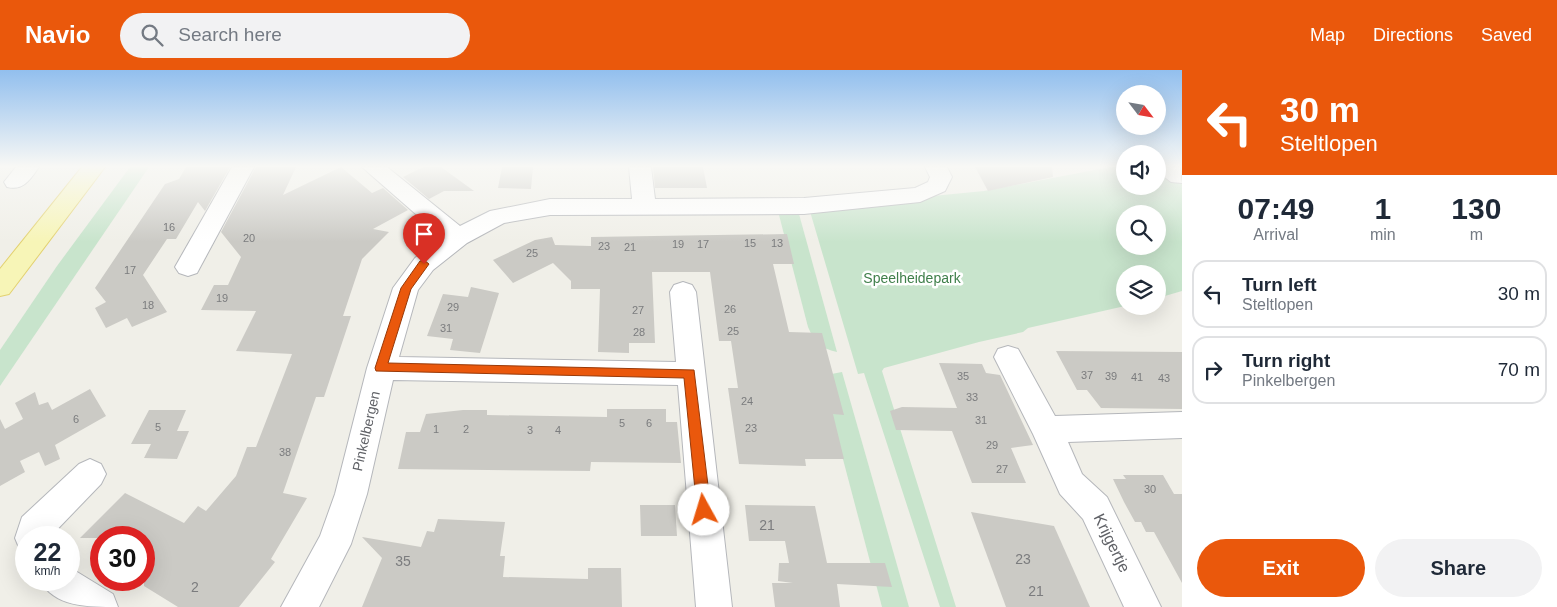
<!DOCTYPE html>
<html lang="en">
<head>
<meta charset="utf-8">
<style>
	:root { --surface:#fff; --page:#f2f2f3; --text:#1f2937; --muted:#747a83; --line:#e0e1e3; --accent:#ea580c }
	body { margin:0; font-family:Helvetica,sans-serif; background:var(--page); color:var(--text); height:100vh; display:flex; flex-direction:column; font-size:19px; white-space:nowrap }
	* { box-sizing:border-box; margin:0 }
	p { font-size:16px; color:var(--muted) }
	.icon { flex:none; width:28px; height:28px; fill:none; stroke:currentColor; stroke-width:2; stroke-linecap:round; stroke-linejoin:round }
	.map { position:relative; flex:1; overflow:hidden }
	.side { display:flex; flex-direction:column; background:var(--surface); width:375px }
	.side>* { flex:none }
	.hud { background:#ea580c; color:#fff; overflow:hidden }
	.needle { width:32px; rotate:121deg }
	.buttons { position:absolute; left:1116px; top:15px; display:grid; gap:10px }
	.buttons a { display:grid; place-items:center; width:50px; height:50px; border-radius:50%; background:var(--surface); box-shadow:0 5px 20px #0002; font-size:25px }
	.speed { position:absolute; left:15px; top:456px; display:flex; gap:10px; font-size:25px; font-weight:700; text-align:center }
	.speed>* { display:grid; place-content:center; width:65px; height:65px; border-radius:50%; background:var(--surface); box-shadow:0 5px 20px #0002; line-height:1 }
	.speed small { font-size:12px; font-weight:400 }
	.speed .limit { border:8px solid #d22; background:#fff; color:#111 }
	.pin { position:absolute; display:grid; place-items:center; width:42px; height:42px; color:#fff; margin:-51px -21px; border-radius:50% 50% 50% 0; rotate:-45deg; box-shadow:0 0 5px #0007 }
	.pin .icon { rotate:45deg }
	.me { position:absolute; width:55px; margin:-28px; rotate:354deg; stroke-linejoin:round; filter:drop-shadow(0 0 4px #0008) }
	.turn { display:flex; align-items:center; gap:18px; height:105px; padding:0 15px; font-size:22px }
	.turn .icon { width:65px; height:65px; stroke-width:2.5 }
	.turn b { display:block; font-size:35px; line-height:42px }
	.eta { display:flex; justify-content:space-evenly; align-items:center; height:85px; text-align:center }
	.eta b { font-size:30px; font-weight:600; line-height:35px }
	.action { display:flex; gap:10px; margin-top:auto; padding:10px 15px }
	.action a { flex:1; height:58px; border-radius:30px; background:var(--accent); color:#fff; font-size:20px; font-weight:600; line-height:58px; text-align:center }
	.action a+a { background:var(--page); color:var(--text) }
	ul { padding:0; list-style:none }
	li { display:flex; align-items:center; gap:15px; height:68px; margin:0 10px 8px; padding:0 5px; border:2px solid var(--line); border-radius:15px }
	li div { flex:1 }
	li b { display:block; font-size:19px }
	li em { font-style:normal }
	header { display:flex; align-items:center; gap:30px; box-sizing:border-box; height:70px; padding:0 25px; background:var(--accent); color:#fff }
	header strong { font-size:24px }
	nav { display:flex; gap:28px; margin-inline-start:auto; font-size:18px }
	.search { width:350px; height:45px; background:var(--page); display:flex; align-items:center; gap:12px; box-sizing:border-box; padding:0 18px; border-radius:28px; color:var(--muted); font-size:19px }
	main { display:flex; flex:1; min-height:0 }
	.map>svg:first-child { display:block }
	.green { fill:#c8e4cc; fill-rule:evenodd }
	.building { fill:#cbcac5 }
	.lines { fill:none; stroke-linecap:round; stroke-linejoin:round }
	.minor-casing { stroke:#b5b7bb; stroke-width:2 }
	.major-casing { stroke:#e3d16f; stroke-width:2 }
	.minor { fill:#fff; fill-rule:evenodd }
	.major { fill:#f7f5b7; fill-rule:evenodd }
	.route { fill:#ea580c; stroke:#983908 }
	.labels { text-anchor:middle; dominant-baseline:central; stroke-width:5; stroke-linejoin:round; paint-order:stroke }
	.number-label { font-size:11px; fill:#7b7c7e }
	.park-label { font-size:14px; fill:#3f7f4a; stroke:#fff }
	.street-label { font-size:14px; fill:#606267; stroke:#fff }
	.near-number-label { font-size:14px; fill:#7b7c7e }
	.near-street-label { font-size:16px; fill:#606267; stroke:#fff }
</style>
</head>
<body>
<header>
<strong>Navio</strong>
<div class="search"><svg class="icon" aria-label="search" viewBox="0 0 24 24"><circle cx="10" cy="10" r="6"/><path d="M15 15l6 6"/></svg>Search here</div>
<nav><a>Map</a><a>Directions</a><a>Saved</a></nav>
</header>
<main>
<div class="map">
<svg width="1182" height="537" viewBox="0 0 1182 537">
	<rect width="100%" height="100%" fill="#f0efe8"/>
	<g class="green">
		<polygon points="130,97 149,97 0,316 0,280 57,196"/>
		<path d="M1110,97H1125V116H1158V97H1163L1179,108H1182V221L1158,228V204H1125V236L1028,258L1023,262L979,272L884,298L882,301L956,537H940L864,303L858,304L809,138L984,121ZM1125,144H1158V176H1125Z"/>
		<path d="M799,144L837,282C820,278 815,273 808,257L779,145Z"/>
		<polygon points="842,302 909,537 882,537 821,306"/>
	</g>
	<g class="building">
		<polygon points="186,97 230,97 205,141 198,132 176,169 167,169 143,205 167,242 132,257 127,248 106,258 95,238 106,232 95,218 165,114 179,109"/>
		<polygon points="256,97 296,97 283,125 341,97 372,123 383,118 408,140 373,159 389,162 362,189 343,246 351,246 324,327 316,327 283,423 307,428 271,489 275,492 239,537 178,537 144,516 144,468 80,468 125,423 184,453 198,436 206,441 236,406 247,377 256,377 292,284 236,281 256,241 201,240 214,215 228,215 241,187 221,162"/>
		<polygon points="423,97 441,97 474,121 444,121 429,129 403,107"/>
		<polygon points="502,97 533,97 531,119 498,118"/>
		<polygon points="653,97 703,97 707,118 655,118"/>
		<polygon points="975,97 1052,97 1053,107 988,121"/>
		<polygon points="787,164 794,194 773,194 789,262 822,263 844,345 833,344 844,389 805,389 806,396 739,394 728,318 738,318 731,271 719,271 710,202 652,202 655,273 629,273 629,283 598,282 600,219 571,219 571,211 553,193 513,213 493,190 535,170 552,167 555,175 591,176 591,167"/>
		<polygon points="471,217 499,223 480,283 450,280 453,269 427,266 443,224 468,227"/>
		<polygon points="1056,281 1182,282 1182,339 1101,338 1087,320 1077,320"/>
		<polygon points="939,293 982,294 986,303 1000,305 1033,375 1011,378 1026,413 972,413 952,361 896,360 890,341 902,337 957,338"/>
		<polygon points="90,319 106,346 55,375 60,389 45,396 39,382 20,391 25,402 0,416 0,349 5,359 23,349 15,333 35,322 39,335 48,332 52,340"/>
		<polygon points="607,339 666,339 666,352 677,352 681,393 591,392 590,401 398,399 406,362 420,362 426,344 463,340 487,340 487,345 607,347"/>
		<polygon points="149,340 186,340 177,361 189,361 177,389 144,388 151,374 131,374"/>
		<polygon points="1123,405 1163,405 1174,424 1182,424 1182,513 1154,462 1146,462 1141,452 1135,452 1124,432 1113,409 1126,409"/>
		<polygon points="640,435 675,435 677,466 641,466"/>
		<polygon points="745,435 815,436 827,493 885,493 892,517 837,514 840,537 775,537 772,513 793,513 778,511 779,493 789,493 785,471 749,471"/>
		<polygon points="971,442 1054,456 1090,537 1006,537"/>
		<polygon points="438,449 505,452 500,486 505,486 503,507 588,509 588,498 621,498 622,537 362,537 382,488 362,467 421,477 427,461 434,462"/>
	</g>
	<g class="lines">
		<defs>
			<g id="minor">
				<path d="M16,97H39C30,110 23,121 7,117L4,112Z"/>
				<polygon points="232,97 254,97 197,203 188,206 179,203 175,197"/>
				<polygon points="362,97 387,97 460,156 490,141 550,129 632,129 629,97 651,97 655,129 804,128 915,118 928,112 930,107 925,97 947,97 952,107 945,121 920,132 804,144 550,145 504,153 467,173 433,200 418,220 399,287 676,292 670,222 674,215 683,212 692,215 696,222 732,537 696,537 678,315 393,310 367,424 351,474 319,537 281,537 320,466 335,424 367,298 393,218 415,188 442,167"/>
				<polygon points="1158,97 1180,97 1182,113 1171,112 1158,102"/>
				<polygon points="1008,276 1018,279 1055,346 1182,342 1182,368 1068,372 1082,404 1107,427 1161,537 1124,537 1083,449 1060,424 1033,364 994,287 998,279"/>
				<polygon points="90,389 101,394 106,404 101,414 49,468 26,468 26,482 20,480 15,468 22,447 79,394"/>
				<path d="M69,497L113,524L118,537C87,537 54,537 40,510H69Z"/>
			</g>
			<polygon id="major" points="82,97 105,97 9,224 0,226 0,199"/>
		</defs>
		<use href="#minor" class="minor-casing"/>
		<use href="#major" class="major-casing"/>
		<use href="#minor" class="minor"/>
		<use href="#major" class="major"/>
	</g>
	<linearGradient id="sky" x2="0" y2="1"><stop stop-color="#92bfee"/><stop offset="0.56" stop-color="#f8f8f5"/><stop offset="1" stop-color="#f8f8f5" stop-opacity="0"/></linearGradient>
	<rect width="1182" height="172" fill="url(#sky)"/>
	<polygon class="route" points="424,190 429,194 411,219 388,293 694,300 711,440 709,444 704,446 699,444 697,440 684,308 376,301 375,298 401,218 420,191"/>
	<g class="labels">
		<g class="number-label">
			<text x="169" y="157">16</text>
			<text x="249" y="168">20</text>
			<text x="750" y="173">15</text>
			<text x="777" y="173">13</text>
			<text x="678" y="174">19</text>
			<text x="703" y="174">17</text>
			<text x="604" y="176">23</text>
			<text x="630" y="177">21</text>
			<text x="532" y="183">25</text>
			<text x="130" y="200">17</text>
			<text x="222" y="228">19</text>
			<text x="148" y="235">18</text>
			<text x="453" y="237">29</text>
			<text x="730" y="239">26</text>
			<text x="638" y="240">27</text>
			<text x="446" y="258">31</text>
			<text x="733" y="261">25</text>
			<text x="639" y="262">28</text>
			<text x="1087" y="305">37</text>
			<text x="963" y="306">35</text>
			<text x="1111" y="306">39</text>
			<text x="1137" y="307">41</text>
			<text x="1164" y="308">43</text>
			<text x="972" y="327">33</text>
			<text x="747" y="331">24</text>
			<text x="76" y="349">6</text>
			<text x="981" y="350">31</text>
			<text x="622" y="353">5</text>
			<text x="649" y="353">6</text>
			<text x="158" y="357">5</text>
			<text x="751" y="358">23</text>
			<text x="436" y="359">1</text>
			<text x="466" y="359">2</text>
			<text x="530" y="360">3</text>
			<text x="558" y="360">4</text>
			<text x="992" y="375">29</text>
			<text x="285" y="382">38</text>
			<text x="1002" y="399">27</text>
			<text x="1150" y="419">30</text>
		</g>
		<g class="park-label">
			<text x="912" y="208">Speelheidepark</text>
		</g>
		<g class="street-label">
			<text transform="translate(366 361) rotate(-77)">Pinkelbergen</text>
		</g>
		<g class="near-number-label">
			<text x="767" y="455">21</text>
			<text x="1023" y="489">23</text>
			<text x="403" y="491">35</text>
			<text x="195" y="517">2</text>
			<text x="1036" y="521">21</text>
		</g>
		<g class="near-street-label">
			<text transform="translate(1112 473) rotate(64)">Krijgertje</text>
		</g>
	</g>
</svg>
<div class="buttons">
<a><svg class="needle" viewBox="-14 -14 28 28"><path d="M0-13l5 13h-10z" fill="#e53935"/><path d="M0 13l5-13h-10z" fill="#747a83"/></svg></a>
<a><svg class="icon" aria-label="sound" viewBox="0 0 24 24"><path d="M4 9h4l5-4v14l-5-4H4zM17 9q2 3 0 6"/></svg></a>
<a><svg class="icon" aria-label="search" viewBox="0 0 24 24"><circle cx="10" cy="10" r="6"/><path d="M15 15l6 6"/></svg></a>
<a><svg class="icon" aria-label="layers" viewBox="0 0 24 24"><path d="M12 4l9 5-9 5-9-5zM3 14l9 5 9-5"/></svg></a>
</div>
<div class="speed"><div>22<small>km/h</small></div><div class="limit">30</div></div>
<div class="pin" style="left:424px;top:194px;background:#d93025"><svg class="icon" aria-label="arrive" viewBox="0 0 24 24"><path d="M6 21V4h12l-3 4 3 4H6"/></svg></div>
<svg class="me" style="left:704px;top:440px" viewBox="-20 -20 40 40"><circle r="19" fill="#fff"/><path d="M0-13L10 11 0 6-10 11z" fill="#ea580c"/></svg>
</div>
<section class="side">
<div class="hud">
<div class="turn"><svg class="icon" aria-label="left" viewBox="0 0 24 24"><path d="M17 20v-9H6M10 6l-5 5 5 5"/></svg><div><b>30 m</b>Steltlopen</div></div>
</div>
<div class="eta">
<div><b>07:49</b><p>Arrival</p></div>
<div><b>1</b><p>min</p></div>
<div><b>130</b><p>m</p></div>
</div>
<ul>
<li><svg class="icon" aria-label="left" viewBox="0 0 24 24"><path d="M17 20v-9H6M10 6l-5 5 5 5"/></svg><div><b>Turn left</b><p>Steltlopen</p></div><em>30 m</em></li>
<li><svg class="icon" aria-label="right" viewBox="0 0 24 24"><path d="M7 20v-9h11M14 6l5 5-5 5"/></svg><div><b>Turn right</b><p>Pinkelbergen</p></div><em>70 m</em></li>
</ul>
<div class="action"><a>Exit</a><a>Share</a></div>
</section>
</main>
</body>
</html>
